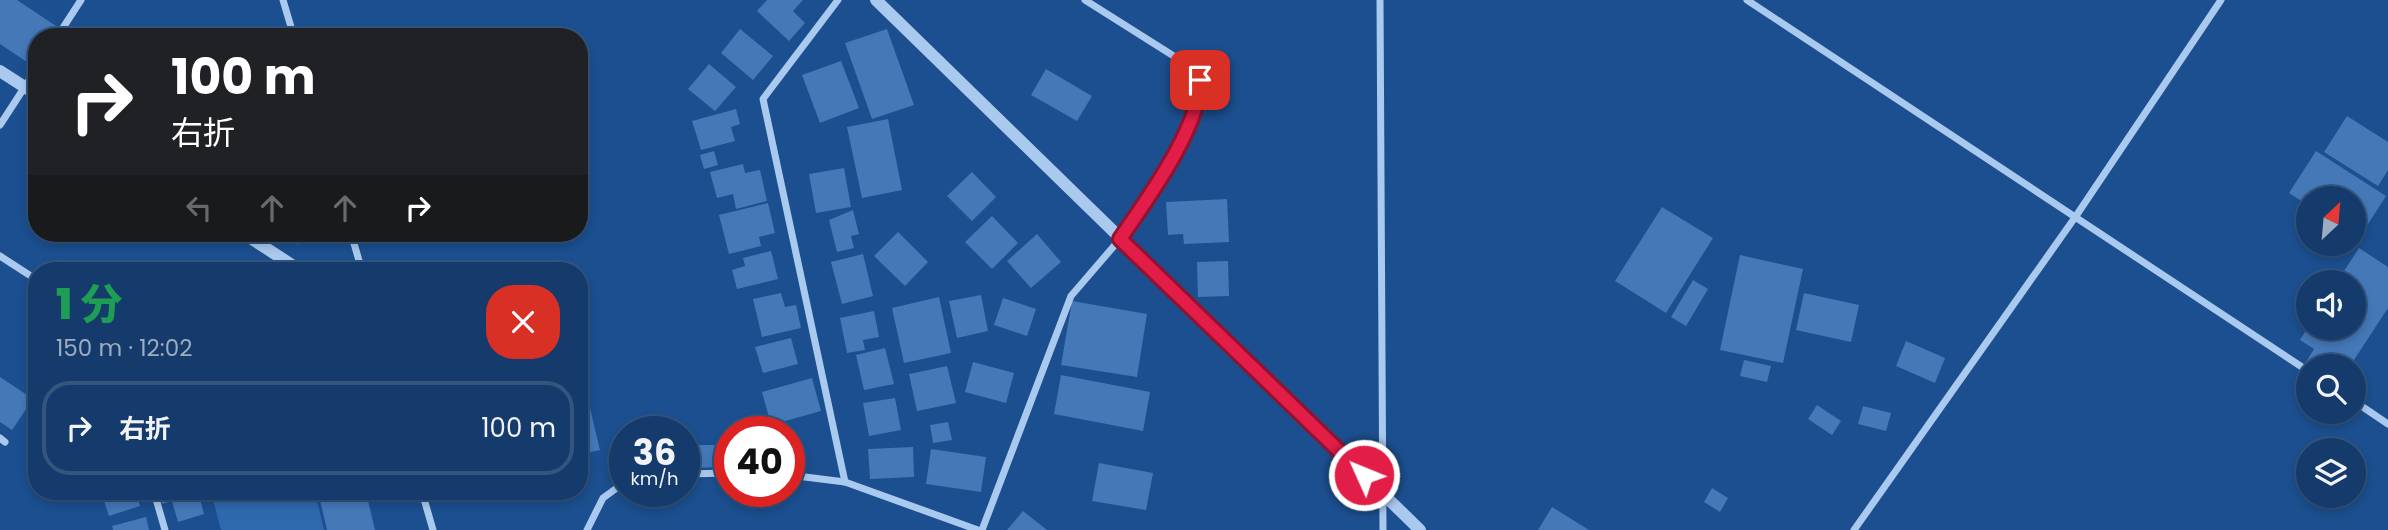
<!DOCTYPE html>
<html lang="ja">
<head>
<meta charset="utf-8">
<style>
	:root { --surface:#143b6b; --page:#1d4271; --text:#f1f3f6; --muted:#9dadc1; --line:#33557e }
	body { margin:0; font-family:Poppins,"Noto Sans JP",sans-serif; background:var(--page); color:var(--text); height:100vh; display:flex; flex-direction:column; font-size:26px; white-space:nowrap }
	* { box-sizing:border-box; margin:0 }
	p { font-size:23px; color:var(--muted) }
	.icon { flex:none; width:38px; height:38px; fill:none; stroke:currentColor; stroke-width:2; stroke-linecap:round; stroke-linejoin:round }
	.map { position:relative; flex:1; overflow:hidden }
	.drawer { position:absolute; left:28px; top:262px; width:560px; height:238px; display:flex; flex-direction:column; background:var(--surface); border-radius:28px; box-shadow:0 4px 10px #0003,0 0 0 2px var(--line) }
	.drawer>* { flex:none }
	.top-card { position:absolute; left:28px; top:28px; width:560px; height:214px; border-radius:28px; box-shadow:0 4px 10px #0003,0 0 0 2px var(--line); background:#202124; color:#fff; overflow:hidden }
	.needle { width:46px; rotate:26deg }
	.buttons { position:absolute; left:2296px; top:186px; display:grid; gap:14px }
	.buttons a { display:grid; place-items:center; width:70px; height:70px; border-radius:50%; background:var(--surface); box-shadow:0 4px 10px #0003,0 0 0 2px var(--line); font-size:35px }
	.speed { position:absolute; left:609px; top:416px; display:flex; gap:14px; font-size:35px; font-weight:700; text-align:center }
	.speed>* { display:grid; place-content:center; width:91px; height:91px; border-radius:50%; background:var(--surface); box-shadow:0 4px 10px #0003,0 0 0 2px var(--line); line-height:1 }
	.speed small { font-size:18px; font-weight:400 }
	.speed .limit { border:10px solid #d22; background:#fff; color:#111 }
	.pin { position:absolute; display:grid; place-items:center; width:60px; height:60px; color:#fff; margin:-30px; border-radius:14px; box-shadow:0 4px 10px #0006 }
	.me { position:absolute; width:77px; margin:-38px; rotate:314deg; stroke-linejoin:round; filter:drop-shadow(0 0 5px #0008) }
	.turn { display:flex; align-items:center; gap:24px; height:147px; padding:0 28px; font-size:32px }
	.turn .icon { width:91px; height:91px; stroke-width:2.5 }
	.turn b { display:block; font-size:49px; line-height:60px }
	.lanes { display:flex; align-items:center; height:66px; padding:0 28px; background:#0003; justify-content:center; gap:35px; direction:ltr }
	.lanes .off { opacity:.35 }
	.round { display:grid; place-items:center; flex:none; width:74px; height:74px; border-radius:28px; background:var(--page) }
	.overview { display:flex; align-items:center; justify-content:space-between; height:119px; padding:0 28px }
	h1 { font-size:42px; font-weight:800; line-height:52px; color:#1e9e55 }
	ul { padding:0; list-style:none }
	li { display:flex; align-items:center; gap:21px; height:94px; margin:0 14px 10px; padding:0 14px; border:4px solid var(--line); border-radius:28px }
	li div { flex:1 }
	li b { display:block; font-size:26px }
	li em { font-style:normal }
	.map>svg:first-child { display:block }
	.green { fill:#2e69ad }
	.building { fill:#4478b7 }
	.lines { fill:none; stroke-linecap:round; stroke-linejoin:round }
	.minor { stroke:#a9c9ee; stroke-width:7 }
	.tertiary { stroke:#a9c9ee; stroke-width:12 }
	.route-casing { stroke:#92132f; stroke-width:18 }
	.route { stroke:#e11d48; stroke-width:12 }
</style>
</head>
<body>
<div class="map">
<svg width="2388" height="530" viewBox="0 0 2388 530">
	<rect width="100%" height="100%" fill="#1b4f8f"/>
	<polygon class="green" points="211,492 315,492 324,530 221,530"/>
	<g class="building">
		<polygon points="0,0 17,0 56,26 49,37 37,37 37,54 30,64 0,44"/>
		<polygon points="767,0 803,0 793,11 805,23 789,41 757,11"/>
		<polygon points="740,29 773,56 753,80 721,53"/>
		<polygon points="887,29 914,105 872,119 845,43"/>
		<polygon points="841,61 859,108 820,123 802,75"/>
		<polygon points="709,64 736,87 715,111 688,89"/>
		<polygon points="1046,69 1092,96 1077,121 1031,95"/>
		<polygon points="736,109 740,124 731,127 735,141 701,150 692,121"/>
		<polygon points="2347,116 2388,142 2388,170 2378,186 2324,152"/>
		<polygon points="888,119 902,190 862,198 847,127"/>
		<polygon points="714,151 718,165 704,169 700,155"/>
		<polygon points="2316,151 2386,196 2359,238 2354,234 2354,198 2308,198 2308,205 2289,193"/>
		<polygon points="743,164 745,173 760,170 767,201 736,209 733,194 717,198 710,172"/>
		<polygon points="844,168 851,207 816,213 809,174"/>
		<polygon points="972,172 996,197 972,221 947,196"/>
		<polygon points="1227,199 1229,242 1184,244 1183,234 1168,235 1166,202"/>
		<polygon points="768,203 775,233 759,237 761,246 729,254 719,215"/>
		<polygon points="1662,207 1713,238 1666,313 1615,281"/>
		<polygon points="853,210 859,234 851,236 854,248 837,252 829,220"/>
		<polygon points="992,216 1018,243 992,269 965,242"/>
		<polygon points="898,232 928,262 905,286 874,256"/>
		<polygon points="279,233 306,233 298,245"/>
		<polygon points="1037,234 1061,262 1031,288 1007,261"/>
		<polygon points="2359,248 2388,267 2388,308 2350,366 2311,366 2306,362 2314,349 2300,340 2308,327 2354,327 2354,282 2337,282"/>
		<polygon points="771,251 778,279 737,289 732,270 745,266 743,258"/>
		<polygon points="863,254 873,296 842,304 831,262"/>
		<polygon points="1740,255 1803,269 1783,363 1720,350"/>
		<polygon points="1228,261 1229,296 1198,297 1197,262"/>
		<polygon points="1693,280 1708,289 1686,326 1671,317"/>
		<polygon points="781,293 785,307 796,305 801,328 762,337 753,299"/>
		<polygon points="1804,293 1859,305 1851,342 1796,330"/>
		<polygon points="981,295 988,331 957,338 949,301"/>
		<polygon points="939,297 951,353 904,363 892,308"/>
		<polygon points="1003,298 1036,309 1027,336 994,325"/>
		<polygon points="1072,301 1147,314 1137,377 1061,365"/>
		<polygon points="874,311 879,337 863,340 865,350 847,353 840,318"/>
		<polygon points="791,338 798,364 763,373 755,347"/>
		<polygon points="1906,341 1945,358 1935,383 1896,366"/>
		<polygon points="885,348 894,384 864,390 856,355"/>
		<polygon points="1744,360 1771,366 1767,382 1740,376"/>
		<polygon points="973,362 1014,373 1006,403 965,392"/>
		<polygon points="947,366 956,403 917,411 909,374"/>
		<polygon points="1061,375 1150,392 1143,431 1054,414"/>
		<polygon points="0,377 33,399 12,430 0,422"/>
		<polygon points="812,378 821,411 771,425 762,392"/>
		<polygon points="587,396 600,450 585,453 587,459 579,460 579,398"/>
		<polygon points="895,398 901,430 869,436 863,403"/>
		<polygon points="1817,405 1841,421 1832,435 1808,419"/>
		<polygon points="1863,406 1891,413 1886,431 1858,424"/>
		<polygon points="948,422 952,440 933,443 930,425"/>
		<polygon points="684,445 730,445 730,467 684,468"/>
		<polygon points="913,447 914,477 870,479 868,449"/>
		<polygon points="931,449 986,457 981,492 926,484"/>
		<polygon points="1099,463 1153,473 1146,510 1092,501"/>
		<polygon points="1712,488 1728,498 1720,512 1704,502"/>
		<polygon points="101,492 136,492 140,506 109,516"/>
		<polygon points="158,492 198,492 204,514 178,522 172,501 162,504"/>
		<polygon points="318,492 366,492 375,530 327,530"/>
		<polygon points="1552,507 1589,530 1538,530"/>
		<polygon points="1023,511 1047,530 1007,530"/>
		<polygon points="146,517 149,530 113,530 112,526"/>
	</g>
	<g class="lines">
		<g class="minor">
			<polyline points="283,0 294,37"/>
			<polyline points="838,0 763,99 845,482"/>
			<polyline points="1380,0 1383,530"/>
			<polyline points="1747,0 2308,371"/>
			<polyline points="57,37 81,0"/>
			<polyline points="0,125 37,68"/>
			<polyline points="351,233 362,271"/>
			<polyline points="0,256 37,280"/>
			<polyline points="2354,401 2388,424"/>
			<polyline points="0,438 5,442"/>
			<polyline points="684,474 730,473"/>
			<polyline points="789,475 845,482 978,530"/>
			<polyline points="154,492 165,530"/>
			<polyline points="422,492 433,530"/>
			<polyline points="587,530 603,498 625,482"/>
			<polyline points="982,530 1071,296 1120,239 1159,182 1200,101 1200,81 1180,60 1085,0"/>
			<polyline points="1854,530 2076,216 2221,0"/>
		</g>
		<g class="tertiary">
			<polyline points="876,0 1420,530"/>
			<polyline points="0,71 37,95"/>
			<polyline points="243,233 301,271"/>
		</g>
	</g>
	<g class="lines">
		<defs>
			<path id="route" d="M1200,80C1200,128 1147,199 1120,239L1364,475"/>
		</defs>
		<use href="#route" class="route-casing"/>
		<use href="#route" class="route"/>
	</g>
</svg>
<div class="buttons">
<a><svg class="needle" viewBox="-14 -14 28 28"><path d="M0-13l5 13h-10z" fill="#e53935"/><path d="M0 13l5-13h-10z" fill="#9dadc1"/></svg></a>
<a><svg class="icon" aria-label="sound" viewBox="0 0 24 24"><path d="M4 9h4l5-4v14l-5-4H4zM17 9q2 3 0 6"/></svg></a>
<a><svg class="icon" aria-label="search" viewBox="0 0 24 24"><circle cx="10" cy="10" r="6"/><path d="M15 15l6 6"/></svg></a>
<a><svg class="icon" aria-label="layers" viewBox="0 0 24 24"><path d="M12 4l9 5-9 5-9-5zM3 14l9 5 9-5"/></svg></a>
</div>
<div class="speed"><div>36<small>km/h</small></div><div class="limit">40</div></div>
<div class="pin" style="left:1200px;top:80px;background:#d93025"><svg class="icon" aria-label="arrive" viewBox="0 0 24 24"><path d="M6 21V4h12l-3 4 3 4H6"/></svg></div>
<svg class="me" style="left:1364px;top:475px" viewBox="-20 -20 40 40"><circle r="17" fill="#e11d48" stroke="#fff" stroke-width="3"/><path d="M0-11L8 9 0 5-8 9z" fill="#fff"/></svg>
<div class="top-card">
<div class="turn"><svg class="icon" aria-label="right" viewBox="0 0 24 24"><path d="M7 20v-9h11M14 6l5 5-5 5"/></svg><div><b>100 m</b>右折</div></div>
<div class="lanes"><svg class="icon off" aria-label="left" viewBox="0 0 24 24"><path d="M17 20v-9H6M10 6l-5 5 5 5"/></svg><svg class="icon off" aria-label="ahead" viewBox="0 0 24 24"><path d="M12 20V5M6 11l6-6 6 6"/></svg><svg class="icon off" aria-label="ahead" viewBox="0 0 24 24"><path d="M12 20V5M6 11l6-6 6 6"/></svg><svg class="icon" aria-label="right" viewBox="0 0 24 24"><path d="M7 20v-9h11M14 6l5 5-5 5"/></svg></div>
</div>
<section class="drawer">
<div class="overview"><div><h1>1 分</h1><p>150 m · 12:02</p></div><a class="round" style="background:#d93025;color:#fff"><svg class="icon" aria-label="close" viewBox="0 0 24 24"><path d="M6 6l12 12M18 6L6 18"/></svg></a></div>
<ul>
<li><svg class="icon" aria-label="right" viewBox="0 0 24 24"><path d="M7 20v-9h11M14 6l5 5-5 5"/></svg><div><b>右折</b></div><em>100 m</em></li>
</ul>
</section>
</div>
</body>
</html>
